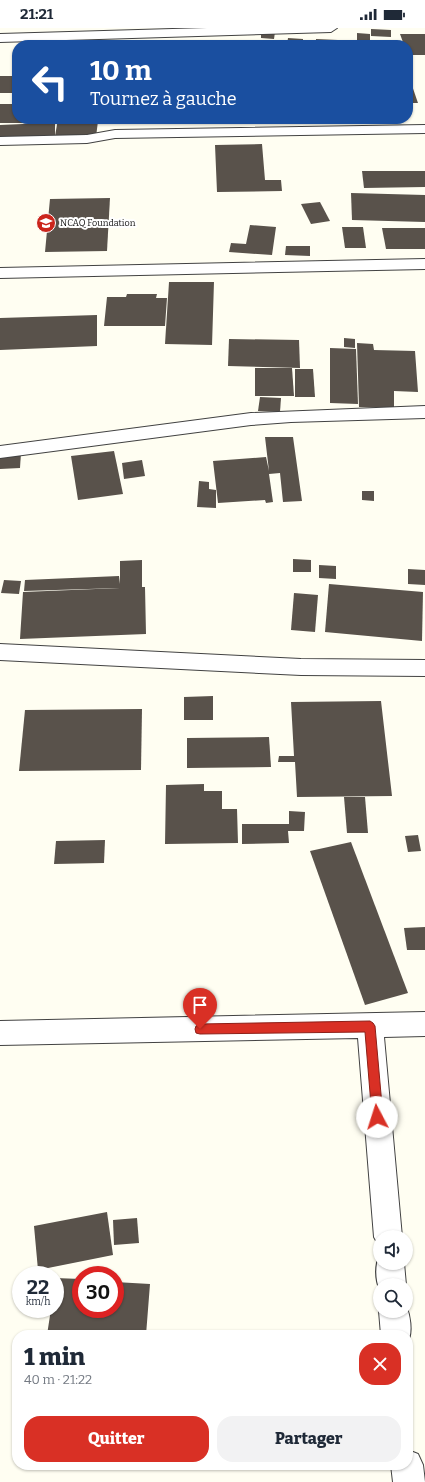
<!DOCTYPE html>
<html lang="fr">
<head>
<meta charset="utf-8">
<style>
	:root { --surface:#fff; --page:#f2f2f3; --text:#1f2937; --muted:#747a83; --accent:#d93025 }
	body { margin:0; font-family:Bitter,serif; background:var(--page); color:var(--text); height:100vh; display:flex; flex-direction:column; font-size:15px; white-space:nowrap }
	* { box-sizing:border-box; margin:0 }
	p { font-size:13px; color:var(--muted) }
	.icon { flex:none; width:22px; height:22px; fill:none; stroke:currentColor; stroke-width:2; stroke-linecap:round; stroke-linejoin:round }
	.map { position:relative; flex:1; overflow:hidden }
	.panel { position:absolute; left:12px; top:1302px; width:401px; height:140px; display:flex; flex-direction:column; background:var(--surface); border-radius:16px; box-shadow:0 1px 3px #0004 }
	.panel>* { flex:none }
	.guide { position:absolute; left:12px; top:12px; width:401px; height:84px; border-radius:16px; box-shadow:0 1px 3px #0004; background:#1a4fa0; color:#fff; overflow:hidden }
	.buttons { position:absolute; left:373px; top:1202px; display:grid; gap:8px }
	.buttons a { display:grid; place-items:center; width:40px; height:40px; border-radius:50%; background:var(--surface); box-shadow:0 1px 3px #0004; font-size:20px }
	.speed { position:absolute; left:12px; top:1238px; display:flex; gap:8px; font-size:20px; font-weight:700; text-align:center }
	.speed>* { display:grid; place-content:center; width:52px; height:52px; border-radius:50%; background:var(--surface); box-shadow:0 1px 3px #0004; line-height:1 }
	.speed small { font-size:10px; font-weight:400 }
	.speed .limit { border:6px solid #d22; background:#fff; color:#111 }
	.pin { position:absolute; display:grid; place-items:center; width:34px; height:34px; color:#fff; margin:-41px -17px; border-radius:50% 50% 50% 0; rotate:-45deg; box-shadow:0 0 4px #0007 }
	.pin .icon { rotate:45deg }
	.me { position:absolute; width:44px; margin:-22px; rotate:355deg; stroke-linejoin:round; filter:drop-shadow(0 0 3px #0008) }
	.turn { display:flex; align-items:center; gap:14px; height:84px; padding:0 12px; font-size:18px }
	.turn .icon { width:52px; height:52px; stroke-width:2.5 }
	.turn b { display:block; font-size:28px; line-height:34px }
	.round { display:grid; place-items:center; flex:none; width:42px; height:42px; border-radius:16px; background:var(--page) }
	.summary { display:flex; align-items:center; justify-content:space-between; height:68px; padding:0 12px }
	h1 { font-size:24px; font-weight:800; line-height:30px }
	.button { display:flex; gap:8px; margin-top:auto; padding:8px 12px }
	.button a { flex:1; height:46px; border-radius:16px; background:var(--accent); color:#fff; font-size:16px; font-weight:800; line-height:46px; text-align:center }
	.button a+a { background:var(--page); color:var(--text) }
	.status { display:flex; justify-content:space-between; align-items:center; height:28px; padding:0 20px; background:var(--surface); direction:ltr }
	.status svg { height:11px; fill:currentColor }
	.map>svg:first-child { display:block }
	.building { fill:#59524b }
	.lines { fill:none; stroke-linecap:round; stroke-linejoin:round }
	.minor-casing { stroke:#424242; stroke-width:2 }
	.minor { fill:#fff; fill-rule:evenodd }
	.route { fill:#d93025; stroke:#8d1f18 }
	.labels { text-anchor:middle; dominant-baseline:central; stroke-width:4; stroke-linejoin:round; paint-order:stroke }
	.far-poi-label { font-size:9px; fill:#0f0f0f; stroke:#fff; text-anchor:start }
</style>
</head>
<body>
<div class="status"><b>21:21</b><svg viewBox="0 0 49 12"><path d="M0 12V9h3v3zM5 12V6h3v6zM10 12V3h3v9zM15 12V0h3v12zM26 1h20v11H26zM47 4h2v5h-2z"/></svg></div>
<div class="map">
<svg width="425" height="1454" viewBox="0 0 425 1454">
	<rect width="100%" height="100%" fill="#fffef2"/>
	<g class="building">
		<polygon points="371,1 391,2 391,9 371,8"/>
		<polygon points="261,4 275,4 274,11 261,10"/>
		<polygon points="357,5 370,6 370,13 357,12"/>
		<polygon points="400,6 425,6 425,27 408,27 408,17 404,17"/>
		<polygon points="288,10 303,11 303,17 287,17"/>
		<polygon points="316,11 338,12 338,17 316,17"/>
		<polygon points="408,46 418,75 408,75"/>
		<rect x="0" y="48" width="17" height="17"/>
		<polygon points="0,76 17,76 17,91 49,91 49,95 55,94 55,108 58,91 120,92 98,93 96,109 0,111 0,97 45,95 0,95"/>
		<polygon points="299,91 339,91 340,94 299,93"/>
		<polygon points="262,116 265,152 281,152 282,163 217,164 215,117"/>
		<polygon points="362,143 425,143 425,159 364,160"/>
		<polygon points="351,165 425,167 425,194 352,192"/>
		<polygon points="110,170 107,223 45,224 50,171"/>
		<polygon points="320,174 330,193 311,196 301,176"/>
		<polygon points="250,197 276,199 272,227 229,224 231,215 246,216"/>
		<polygon points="342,199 363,199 366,220 345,220"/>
		<polygon points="382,200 425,200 425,221 386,221"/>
		<polygon points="286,218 310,218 310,228 285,227"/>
		<polygon points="169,254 214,254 212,317 165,316"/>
		<polygon points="127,266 157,266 156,270 167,270 165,298 104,298 107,269 126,269"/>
		<polygon points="97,287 97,318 0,322 0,290"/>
		<polygon points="344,310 355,311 355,320 344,319"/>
		<polygon points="229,311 299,312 300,340 228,338"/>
		<polygon points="357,315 373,316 374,322 415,323 418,364 394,363 394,380 359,379"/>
		<polygon points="330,320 356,321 358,376 330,375"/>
		<polygon points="255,340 292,340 294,368 255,368"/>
		<polygon points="295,341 313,341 315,369 295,369"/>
		<polygon points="260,369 281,370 280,384 258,383"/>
		<polygon points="265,409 293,409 302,473 283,474 280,445 269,446 273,474 266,475 265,472 218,475 213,433 266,429 269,443"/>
		<polygon points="114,423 123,466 78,472 71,428"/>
		<polygon points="21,425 20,440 0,441 0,426"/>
		<polygon points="142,432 145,448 124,451 122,435"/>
		<polygon points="199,453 209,454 209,461 216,462 216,480 197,479"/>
		<polygon points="362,463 374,463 374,473 362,472"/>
		<polygon points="293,531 311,532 311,544 293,544"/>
		<polygon points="142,532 142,559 145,559 146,606 20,611 23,564 120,560 24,563 25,552 119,548 120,556 120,533"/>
		<polygon points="319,537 336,538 336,551 319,550"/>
		<polygon points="408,541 425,542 425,557 408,556"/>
		<polygon points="4,552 21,553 19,566 1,565"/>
		<polygon points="329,556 423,564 422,613 325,604"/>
		<polygon points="294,565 318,567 315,604 291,602"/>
		<polygon points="213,668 213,692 184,692 184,669"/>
		<polygon points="381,673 392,768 297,769 295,734 278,734 279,728 294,728 291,674"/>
		<polygon points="142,681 141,742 19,743 25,682"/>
		<polygon points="269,709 271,739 187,740 187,710"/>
		<polygon points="204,756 204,763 222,763 222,781 237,781 238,815 165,816 166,757"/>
		<polygon points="344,769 365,769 368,805 347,805"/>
		<polygon points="289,783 305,784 304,803 288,803 289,815 242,816 242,796 289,796"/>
		<polygon points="418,807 421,823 408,824 405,808"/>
		<polygon points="105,812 104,835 54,836 56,813"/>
		<polygon points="351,814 408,965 365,977 310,823"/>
		<polygon points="425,899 425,922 407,922 404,900"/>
		<polygon points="107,1184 113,1227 38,1242 34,1198"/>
		<polygon points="137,1190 139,1215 114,1217 113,1192"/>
		<polygon points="55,1250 81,1251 81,1281 115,1281 115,1254 150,1256 146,1307 47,1307 51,1281 55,1281"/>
	</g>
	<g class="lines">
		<defs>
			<g id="minor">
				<polygon points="207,0 337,0 331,4 0,14 0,6"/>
				<polygon points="425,97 425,105 115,110 87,115 0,117 0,109 87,107 115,102"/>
				<polygon points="425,231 425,241 0,250 0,240"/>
				<polygon points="425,378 425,390 291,394 251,397 0,430 0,418 251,385"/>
				<polygon points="0,616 301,631 425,632 425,648 301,647 0,632"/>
				<polygon points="425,984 425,1008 384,1009 402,1209 380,1209 380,1220 374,1209 358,1010 0,1017 0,993"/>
				<path d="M380,1225V1235H404L406,1257V1258L380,1257V1263C375,1251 375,1237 380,1225Z"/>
				<path d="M406,1277C410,1287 413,1303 408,1314V1307H381L379,1283L380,1281V1283H406Z"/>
				<polygon points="408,1422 418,1426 423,1437 425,1454 393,1454 391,1437 408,1437"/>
			</g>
		</defs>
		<use href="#minor" class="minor-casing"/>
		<use href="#minor" class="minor"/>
	</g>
	<polygon class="route" points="370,993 373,995 375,998 383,1089 381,1093 377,1094 373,1093 372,1089 365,1004 200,1006 196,1005 195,1001 196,998 200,996"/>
	<defs>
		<symbol id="school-disc" viewBox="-11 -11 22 22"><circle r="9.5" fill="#cb251c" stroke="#fff"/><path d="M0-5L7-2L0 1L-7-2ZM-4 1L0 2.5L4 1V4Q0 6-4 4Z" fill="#fff"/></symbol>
	</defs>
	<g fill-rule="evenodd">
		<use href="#school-disc" x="35" y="184" width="22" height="22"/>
	</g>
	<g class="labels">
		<g class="far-poi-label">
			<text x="60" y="195">NCAQ Foundation</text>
		</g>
	</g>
</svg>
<div class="buttons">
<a><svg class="icon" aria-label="sound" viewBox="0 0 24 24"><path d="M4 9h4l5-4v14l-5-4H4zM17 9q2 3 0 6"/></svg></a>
<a><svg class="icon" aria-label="search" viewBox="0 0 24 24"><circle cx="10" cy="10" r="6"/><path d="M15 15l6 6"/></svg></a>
</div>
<div class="speed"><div>22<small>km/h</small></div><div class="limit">30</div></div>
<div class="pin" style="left:200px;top:1001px;background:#d93025"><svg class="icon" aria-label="arrive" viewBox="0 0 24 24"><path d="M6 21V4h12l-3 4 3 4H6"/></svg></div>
<svg class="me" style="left:377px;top:1089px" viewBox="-20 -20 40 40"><circle r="19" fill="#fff"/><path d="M0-13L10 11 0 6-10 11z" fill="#d93025"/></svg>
<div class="guide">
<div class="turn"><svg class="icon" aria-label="left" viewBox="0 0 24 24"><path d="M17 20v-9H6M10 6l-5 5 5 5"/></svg><div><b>10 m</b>Tournez à gauche</div></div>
</div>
<section class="panel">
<div class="summary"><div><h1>1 min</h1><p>40 m · 21:22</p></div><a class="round" style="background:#d93025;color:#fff"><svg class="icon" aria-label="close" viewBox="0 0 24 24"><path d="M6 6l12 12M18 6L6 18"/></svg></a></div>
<div class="button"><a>Quitter</a><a>Partager</a></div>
</section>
</div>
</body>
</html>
